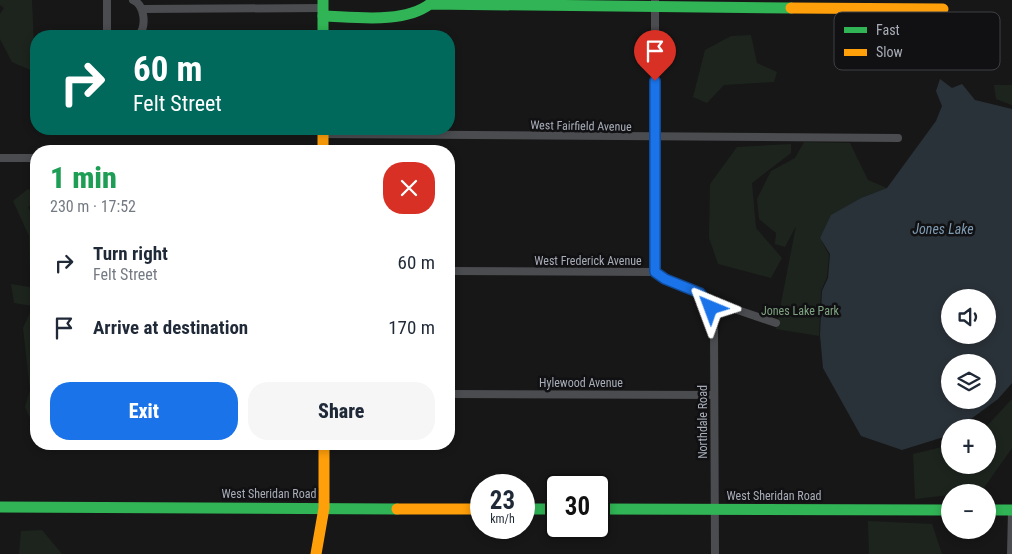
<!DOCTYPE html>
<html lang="en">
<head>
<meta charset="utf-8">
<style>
	:root { --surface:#fff; --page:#f6f6f7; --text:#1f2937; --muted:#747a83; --accent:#1a73e8 }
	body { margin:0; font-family:"Roboto Condensed",sans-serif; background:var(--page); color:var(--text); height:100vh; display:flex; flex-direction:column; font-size:19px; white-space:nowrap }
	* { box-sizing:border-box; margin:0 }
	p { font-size:16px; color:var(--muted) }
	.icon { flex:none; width:28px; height:28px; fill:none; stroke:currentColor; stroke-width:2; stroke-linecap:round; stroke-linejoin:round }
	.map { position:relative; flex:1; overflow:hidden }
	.side { position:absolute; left:30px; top:145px; width:425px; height:305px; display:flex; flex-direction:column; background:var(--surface); border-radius:20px; box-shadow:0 2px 8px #0003 }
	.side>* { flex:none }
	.hud { position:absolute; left:30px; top:30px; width:425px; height:105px; border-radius:20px; box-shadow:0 2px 8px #0003; background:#00695c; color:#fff; overflow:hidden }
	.buttons { position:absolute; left:941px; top:289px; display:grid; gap:10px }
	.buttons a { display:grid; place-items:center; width:55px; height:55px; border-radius:50%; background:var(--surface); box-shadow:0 2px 8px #0003; font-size:25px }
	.speed { position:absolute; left:470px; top:474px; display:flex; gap:10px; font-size:25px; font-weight:700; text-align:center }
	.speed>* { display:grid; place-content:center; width:65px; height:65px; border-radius:50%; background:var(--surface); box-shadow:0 2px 8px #0003; line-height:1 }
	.speed small { font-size:12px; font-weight:400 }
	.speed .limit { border:2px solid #111; border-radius:8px; background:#fff; color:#111 }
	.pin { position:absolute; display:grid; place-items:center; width:42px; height:42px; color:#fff; margin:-51px -21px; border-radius:50% 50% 50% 0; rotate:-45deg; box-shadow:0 0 5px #0007 }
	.pin .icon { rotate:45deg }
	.me { position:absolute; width:55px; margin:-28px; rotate:316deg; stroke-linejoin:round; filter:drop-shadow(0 0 4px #0008) }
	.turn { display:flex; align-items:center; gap:18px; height:105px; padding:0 20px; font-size:22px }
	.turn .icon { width:65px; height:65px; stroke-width:2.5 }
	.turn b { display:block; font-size:35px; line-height:42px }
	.round { display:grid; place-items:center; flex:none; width:52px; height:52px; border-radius:20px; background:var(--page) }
	.headline { display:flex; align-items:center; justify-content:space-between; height:85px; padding:0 20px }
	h1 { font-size:30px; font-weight:800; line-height:38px; color:#1e9e55 }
	.cta { display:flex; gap:10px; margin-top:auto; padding:10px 20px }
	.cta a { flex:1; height:58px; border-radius:20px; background:var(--accent); color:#fff; font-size:20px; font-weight:800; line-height:58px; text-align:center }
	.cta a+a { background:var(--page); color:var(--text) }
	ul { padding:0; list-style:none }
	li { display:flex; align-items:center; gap:15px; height:65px; padding:0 20px }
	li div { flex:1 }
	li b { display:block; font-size:19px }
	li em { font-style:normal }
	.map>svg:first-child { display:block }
	.green { fill:#1d241e }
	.water { fill:#2a3239; fill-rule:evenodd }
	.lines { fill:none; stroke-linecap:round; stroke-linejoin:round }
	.street { stroke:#4b4c50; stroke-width:8 }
	.fast { stroke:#30b455; stroke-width:11 }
	.slow { stroke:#ff9f0a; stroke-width:11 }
	.route-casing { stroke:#114b97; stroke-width:12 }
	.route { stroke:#1a73e8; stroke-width:9 }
	.labels { text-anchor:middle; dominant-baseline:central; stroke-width:5; stroke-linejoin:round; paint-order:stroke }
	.street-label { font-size:12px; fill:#a8adb8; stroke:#111113 }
	.park-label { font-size:12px; fill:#7fa381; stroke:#111113 }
	.water-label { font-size:14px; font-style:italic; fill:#7f9bb3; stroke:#111113 }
	.key { fill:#111113; stroke:#3e4045; stroke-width:1 }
	.key-label { font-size:14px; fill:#a8adb8 }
</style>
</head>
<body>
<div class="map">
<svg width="1012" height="554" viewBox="0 0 1012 554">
	<rect width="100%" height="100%" fill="#171717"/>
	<g class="green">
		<polygon points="0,0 32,0 35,72 12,62 0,39 0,14 4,8 0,5"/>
		<polygon points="751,35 757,63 777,72 774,82 724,85 707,103 693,97 705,50 731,36"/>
		<polygon points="994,85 1012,85 1012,105 996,99"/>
		<polygon points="804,142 850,143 868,180 887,188 861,198 832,215 820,238 829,255 827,277 821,291 819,336 776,329 796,226 785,247 775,244 776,233 759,219 757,199 771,171 795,158"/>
		<polygon points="791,144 791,153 752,183 756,228 782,258 771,278 718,264 709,238 710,184 737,147"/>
		<polygon points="28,189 36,194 36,201 28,207 36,223 36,278 30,277 29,236 13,201"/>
		<polygon points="11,284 36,288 36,343 34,343 36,346 36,431 25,407 30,390 23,328 33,306 14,303"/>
		<polygon points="1012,399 1012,448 981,492 950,492 950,495 915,499 913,454 950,445 950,465 988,465 986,427"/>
		<polygon points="868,521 932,524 942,554 869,554"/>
		<polygon points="42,530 62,554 19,554 21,531"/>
	</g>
	<path class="water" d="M940,79L952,88L962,84L975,100L1012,109V383L998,399L960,427L950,428V435L902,450L861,436L823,368L820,335L822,291L828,278L830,254L820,238L831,215L861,198L887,188L936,121L942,106L936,91ZM950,298H988V335H950ZM950,362H988V400H950Z"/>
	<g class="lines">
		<g class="street">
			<polyline points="107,0 107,36"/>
			<path d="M133,0C145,5 147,27 138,36"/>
			<polyline points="655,0 655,272"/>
			<polyline points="142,9 323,8"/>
			<polyline points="323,134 898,138"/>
			<polyline points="0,158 36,158"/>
			<polyline points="449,271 655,272 665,279 700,293 717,303 776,323"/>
			<polyline points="703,296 711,308 714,330 715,554"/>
			<polyline points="449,394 714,395"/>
			<polyline points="1011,554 1012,510"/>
		</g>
		<g class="fast">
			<polyline points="323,0 323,36"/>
			<path d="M323,16C355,17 404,24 430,4L791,8"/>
			<polyline points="0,507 397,509"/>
			<polyline points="524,509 556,509"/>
			<polyline points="599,509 950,510"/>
			<polyline points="988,510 1012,510"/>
		</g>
		<g class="slow">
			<polyline points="791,8 943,9"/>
			<polyline points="323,129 323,151"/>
			<polyline points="397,509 481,509"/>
			<polyline points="316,554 324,508 324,444"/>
		</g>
	</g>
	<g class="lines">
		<defs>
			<polyline id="route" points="655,81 655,272 665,279 700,293 711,308"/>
		</defs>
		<use href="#route" class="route-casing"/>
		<use href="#route" class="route"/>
	</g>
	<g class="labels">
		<g class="street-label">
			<text transform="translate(581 126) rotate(1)">West Fairfield Avenue</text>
			<text x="588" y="261">West Frederick Avenue</text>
			<text x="581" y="383">Hylewood Avenue</text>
			<text transform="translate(703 422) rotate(-90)">Northdale Road</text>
			<text x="269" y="494">West Sheridan Road</text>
			<text x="774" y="496">West Sheridan Road</text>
		</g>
		<g class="park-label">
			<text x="800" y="311">Jones Lake Park</text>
		</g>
		<g class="water-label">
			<text x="943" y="229">Jones Lake</text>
		</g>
	</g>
	<rect x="834" y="12" width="166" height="58" rx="8" class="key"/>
	<rect x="844" y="27" width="23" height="6" fill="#30b455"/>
	<rect x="844" y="49" width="23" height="7" fill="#ff9f0a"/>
	<g class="key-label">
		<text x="876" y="35">Fast</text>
		<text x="876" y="57">Slow</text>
	</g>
</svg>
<div class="buttons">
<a><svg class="icon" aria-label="sound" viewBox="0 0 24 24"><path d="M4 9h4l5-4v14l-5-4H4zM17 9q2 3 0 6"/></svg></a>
<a><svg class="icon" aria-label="layers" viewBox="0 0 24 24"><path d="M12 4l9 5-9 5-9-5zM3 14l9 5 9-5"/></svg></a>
<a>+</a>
<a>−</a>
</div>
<div class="speed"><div>23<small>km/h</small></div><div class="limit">30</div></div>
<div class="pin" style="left:655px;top:81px;background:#d93025"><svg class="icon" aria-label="arrive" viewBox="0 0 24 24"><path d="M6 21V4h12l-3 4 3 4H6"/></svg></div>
<svg class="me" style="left:711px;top:308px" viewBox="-20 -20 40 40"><path d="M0-17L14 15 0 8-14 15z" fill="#1a73e8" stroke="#fff" stroke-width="4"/></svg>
<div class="hud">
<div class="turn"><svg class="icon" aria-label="right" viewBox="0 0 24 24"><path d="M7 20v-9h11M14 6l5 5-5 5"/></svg><div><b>60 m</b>Felt Street</div></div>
</div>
<section class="side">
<div class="headline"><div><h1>1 min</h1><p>230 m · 17:52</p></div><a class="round" style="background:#d93025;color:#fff"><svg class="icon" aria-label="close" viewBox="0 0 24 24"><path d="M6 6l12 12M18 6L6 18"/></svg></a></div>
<ul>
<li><svg class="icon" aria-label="right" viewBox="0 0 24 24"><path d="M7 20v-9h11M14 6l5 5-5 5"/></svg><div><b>Turn right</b><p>Felt Street</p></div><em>60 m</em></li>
<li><svg class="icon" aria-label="arrive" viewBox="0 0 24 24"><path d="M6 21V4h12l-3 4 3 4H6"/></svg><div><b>Arrive at destination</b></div><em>170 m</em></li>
</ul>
<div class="cta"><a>Exit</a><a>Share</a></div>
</section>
</div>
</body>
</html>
